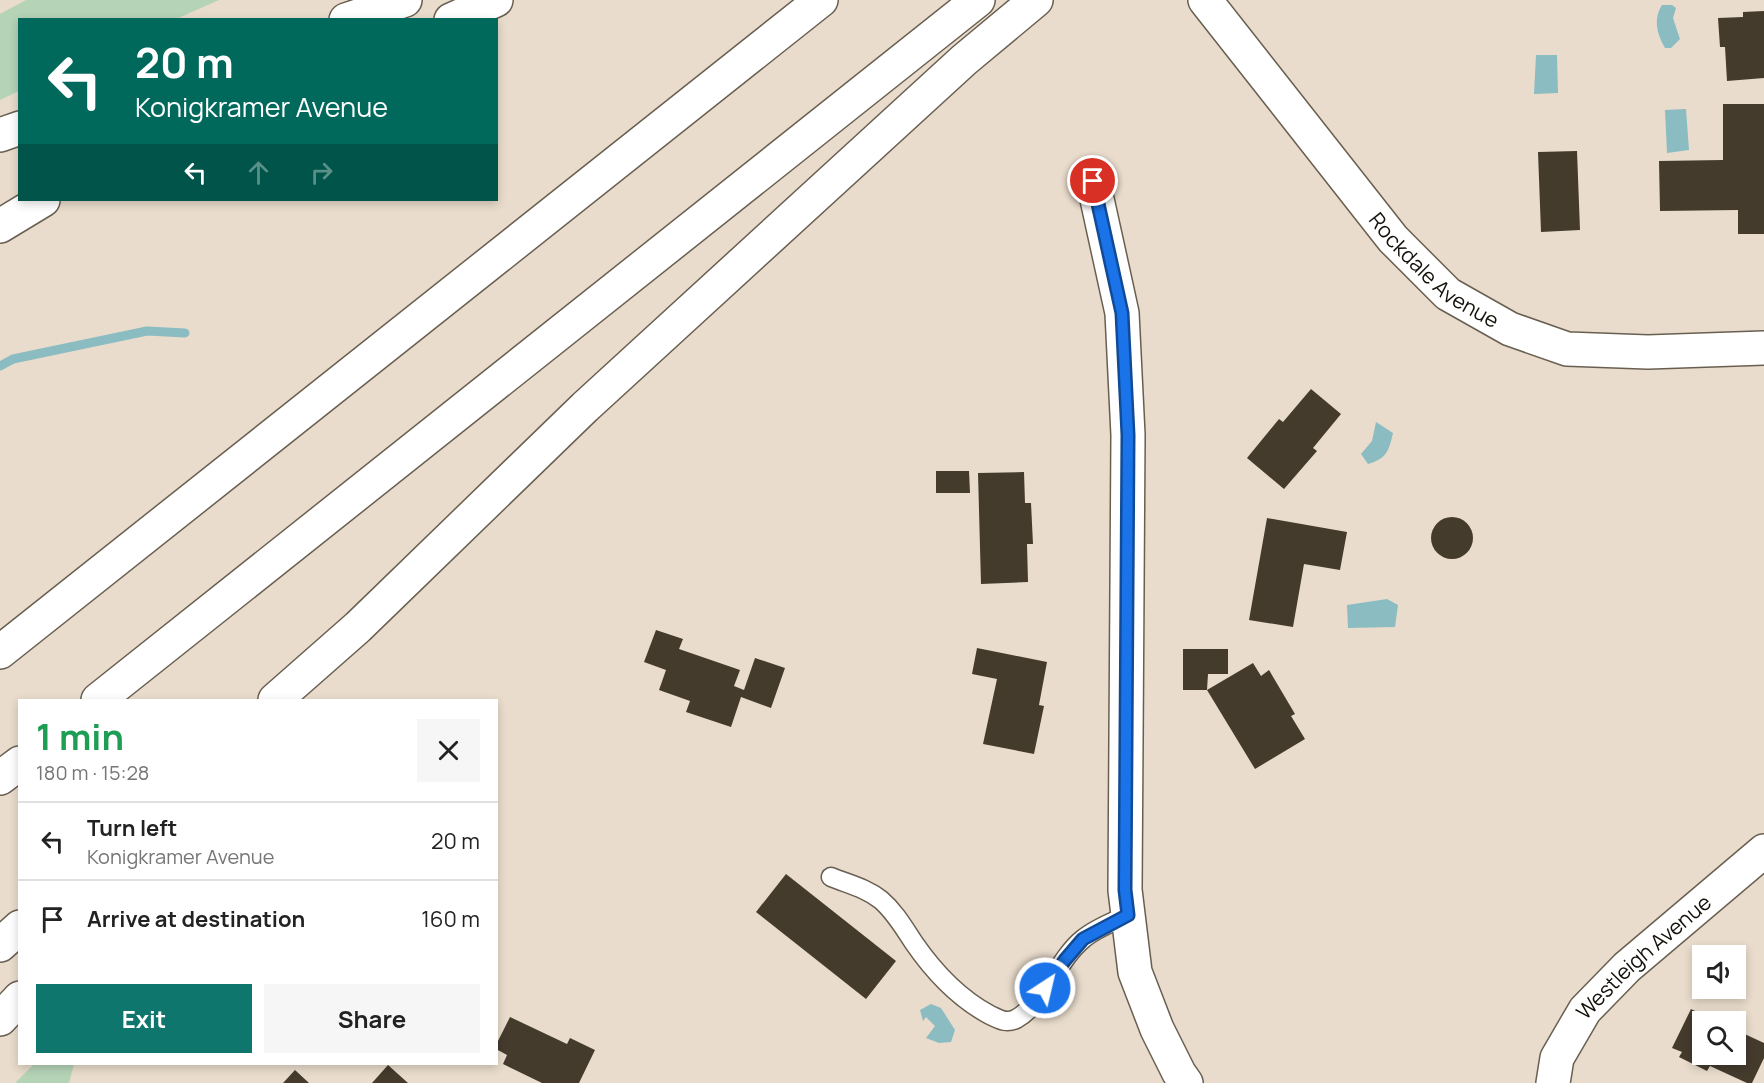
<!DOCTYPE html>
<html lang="en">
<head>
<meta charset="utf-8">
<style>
	:root { --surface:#fff; --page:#f6f6f6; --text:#222; --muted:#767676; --line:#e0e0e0; --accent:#0f766e }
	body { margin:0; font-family:Manrope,sans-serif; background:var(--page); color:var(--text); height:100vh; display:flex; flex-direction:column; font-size:22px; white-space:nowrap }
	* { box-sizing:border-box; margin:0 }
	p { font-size:20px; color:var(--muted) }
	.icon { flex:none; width:33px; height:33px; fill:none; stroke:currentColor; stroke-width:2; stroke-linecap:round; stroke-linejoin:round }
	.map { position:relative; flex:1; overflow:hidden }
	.panel { position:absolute; left:18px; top:699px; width:480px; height:366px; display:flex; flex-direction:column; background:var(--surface); border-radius:0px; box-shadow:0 3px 9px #0003 }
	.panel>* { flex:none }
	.guide { position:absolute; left:18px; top:18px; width:480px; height:183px; border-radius:0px; box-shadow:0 3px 9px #0003; background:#00695c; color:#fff; overflow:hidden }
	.buttons { position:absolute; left:1692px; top:945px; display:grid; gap:12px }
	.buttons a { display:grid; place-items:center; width:54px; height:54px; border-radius:0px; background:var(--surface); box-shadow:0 3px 9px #0003; font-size:30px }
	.pin { position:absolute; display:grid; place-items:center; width:51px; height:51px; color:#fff; margin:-26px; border:3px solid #fff; border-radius:50%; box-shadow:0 2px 6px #0007 }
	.me { position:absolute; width:66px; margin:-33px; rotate:35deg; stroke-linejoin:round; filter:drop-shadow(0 0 4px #0008) }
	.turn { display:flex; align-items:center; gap:21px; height:126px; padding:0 18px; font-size:27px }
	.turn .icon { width:78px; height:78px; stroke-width:2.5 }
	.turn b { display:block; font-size:42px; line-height:51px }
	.lanes { display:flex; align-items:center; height:57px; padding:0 18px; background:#0003; justify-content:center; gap:30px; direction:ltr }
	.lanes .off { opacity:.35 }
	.round { display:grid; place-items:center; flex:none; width:63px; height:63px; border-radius:0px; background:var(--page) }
	.head { display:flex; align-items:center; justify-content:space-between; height:102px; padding:0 18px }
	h1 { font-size:36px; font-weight:700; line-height:45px; color:#1e9e55 }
	.primary-button { display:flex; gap:12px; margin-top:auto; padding:12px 18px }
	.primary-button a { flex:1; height:69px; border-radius:0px; background:var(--accent); color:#fff; font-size:24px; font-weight:700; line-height:69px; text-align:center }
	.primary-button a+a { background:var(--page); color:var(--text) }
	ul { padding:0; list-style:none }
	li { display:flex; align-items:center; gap:18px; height:78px; padding:0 18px; border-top:2px solid var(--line) }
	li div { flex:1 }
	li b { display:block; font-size:22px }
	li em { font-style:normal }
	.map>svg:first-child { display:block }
	.green { fill:#b5d3b7 }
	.water { fill:#8abcc2 }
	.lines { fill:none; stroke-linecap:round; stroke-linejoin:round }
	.stream { stroke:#8abcc2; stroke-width:9 }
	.building { fill:#443b2d }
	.service-casing { stroke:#695f50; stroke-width:21 }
	.minor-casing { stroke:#695f50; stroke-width:36 }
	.tertiary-casing { stroke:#695f50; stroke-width:36 }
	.motorway-casing { stroke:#695f50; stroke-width:36 }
	.service { stroke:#fff; stroke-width:18 }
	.minor { stroke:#fff; stroke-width:33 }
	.tertiary { stroke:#fff; stroke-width:33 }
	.motorway { stroke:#fff; stroke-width:33 }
	.route-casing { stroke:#114b97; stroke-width:15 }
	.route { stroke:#1a73e8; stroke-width:10 }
	.labels { text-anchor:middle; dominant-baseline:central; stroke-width:6; stroke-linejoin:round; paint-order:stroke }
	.street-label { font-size:21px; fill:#14100a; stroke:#fff }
</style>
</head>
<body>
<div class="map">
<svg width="1764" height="1083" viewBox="0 0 1764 1083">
	<rect width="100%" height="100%" fill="#e9dccc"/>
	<g class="green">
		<polygon points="26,0 219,0 176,19 20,20 19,91 0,100 0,14"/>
		<polygon points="34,1064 74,1064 69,1083 15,1083"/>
	</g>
	<g class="water">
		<path d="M1662,5H1672L1676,8L1673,18L1680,39L1671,48H1665C1657,34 1653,19 1662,5Z"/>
		<polygon points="1536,55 1557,55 1558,93 1534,94"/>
		<polygon points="1686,109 1689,150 1667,153 1665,110"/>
		<path d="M1376,422L1393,433C1389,451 1386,459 1368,464L1361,454L1372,441Z"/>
		<polygon points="1387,599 1398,605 1395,627 1348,628 1347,605"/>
		<polygon points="931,1004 941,1008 955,1030 951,1042 939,1043 926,1038 935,1026 926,1017 923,1021 920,1010"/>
	</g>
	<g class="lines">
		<polyline class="stream" points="0,366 13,359 147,331 185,333"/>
	</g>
	<g class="building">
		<polygon points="1764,11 1764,78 1727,81 1725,47 1720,47 1718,18 1743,17 1743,12"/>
		<polygon points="1723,104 1764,104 1764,234 1738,234 1738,210 1660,211 1659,161 1723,160"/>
		<polygon points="1577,151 1580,230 1541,232 1538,152"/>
		<polygon points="1311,389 1341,414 1313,448 1317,451 1284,489 1247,458 1279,419 1283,422"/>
		<polygon points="936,471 969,471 970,493 936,493"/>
		<polygon points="1024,472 1025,503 1031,503 1033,544 1027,544 1028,582 981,584 978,473"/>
		<circle cx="1452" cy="538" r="21"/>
		<polygon points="1267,518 1347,532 1340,570 1304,564 1293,627 1249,620"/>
		<polygon points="656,630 683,639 679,649 740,670 734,686 744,690 755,658 785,668 771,708 741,697 731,727 686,712 690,701 659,690 666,670 644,662"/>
		<polygon points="977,648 1047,662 1039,705 1044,706 1034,754 983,744 997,679 972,674"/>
		<polygon points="1183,649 1228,649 1228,674 1208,674 1207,690 1183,690"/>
		<polygon points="1253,663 1261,676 1269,670 1295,714 1291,716 1305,739 1255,769 1207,690"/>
		<polygon points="786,874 896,961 866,999 756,912"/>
		<polygon points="1691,1009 1718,1022 1702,1022 1702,1054 1736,1054 1736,1030 1764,1043 1764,1058 1752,1083 1747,1083 1710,1066 1707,1071 1679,1057 1682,1052 1672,1048"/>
		<polygon points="510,1017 567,1044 570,1038 595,1050 579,1083 542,1083 503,1064 507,1055 496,1049 496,1045"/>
		<polygon points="388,1065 408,1083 372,1083"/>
		<polygon points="295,1070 309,1083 283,1083"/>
	</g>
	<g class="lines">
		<defs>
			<path id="service" d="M831,877C848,884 866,888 881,900C895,912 904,928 914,943C934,972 960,999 990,1015C999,1019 1006,1024 1016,1019C1045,1003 1057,960 1083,939C1096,928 1113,922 1128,915"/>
			<g id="minor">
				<polyline points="1093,181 1122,313 1128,435 1125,890 1135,972 1157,1029 1179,1073 1186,1083"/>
				<path id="s1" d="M1553,1083L1557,1058L1585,1010L1627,967L1764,851"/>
			</g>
			<g id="tertiary">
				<path id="s2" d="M1205,0L1393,239L1448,294L1510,329L1567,349L1648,352L1764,348"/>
			</g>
			<g id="motorway">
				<polyline points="346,20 405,0"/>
				<polyline points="451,20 496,0"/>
				<polyline points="0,135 20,128"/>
				<polyline points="0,226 43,200"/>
				<polyline points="0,652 821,0"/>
				<polyline points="98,700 978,0"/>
				<polyline points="275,700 358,627 585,407 964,60 1036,0"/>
				<polyline points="0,778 20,763"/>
				<polyline points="0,945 20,927"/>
				<polyline points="0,1019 20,998"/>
			</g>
		</defs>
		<use href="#service" class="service-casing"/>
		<use href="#minor" class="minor-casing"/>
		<use href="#tertiary" class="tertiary-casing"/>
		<use href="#motorway" class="motorway-casing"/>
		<use href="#service" class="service"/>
		<use href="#minor" class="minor"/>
		<use href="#tertiary" class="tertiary"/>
		<use href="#motorway" class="motorway"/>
	</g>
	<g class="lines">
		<defs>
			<polyline id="route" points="1045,988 1065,960 1083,939 1128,915 1125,890 1128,435 1122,313 1093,181"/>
		</defs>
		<use href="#route" class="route-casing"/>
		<use href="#route" class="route"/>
	</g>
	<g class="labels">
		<g class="street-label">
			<text stroke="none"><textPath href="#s2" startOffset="356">Rockdale Avenue</textPath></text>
			<text stroke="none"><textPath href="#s1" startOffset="160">Westleigh Avenue</textPath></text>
		</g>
	</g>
</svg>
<div class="buttons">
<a><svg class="icon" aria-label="sound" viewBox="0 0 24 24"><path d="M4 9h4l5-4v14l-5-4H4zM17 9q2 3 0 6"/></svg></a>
<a><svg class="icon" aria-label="search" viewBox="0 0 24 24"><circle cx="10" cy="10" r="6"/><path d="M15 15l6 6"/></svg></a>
</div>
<div class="pin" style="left:1093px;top:181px;background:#d93025"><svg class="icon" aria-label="arrive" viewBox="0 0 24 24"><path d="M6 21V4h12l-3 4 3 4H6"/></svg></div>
<svg class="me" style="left:1045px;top:988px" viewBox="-20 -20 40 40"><circle r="17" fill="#1a73e8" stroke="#fff" stroke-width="3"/><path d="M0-11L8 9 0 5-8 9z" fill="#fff"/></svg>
<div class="guide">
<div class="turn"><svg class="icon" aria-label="left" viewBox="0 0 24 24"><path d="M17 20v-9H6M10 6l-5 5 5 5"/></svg><div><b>20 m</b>Konigkramer Avenue</div></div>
<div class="lanes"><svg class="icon" aria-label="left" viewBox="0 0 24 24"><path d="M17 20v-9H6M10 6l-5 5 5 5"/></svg><svg class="icon off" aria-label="ahead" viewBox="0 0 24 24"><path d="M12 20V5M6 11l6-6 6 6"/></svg><svg class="icon off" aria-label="right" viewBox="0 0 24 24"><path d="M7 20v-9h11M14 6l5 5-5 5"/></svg></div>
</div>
<section class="panel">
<div class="head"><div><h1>1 min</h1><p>180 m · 15:28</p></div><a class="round"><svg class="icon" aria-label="close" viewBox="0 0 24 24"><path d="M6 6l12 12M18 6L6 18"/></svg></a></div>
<ul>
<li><svg class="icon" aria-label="left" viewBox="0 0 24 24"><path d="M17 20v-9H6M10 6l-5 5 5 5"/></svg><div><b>Turn left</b><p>Konigkramer Avenue</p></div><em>20 m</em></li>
<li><svg class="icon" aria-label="arrive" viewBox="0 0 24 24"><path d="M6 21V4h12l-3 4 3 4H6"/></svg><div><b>Arrive at destination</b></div><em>160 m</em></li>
</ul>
<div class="primary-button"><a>Exit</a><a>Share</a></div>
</section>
</div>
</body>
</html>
